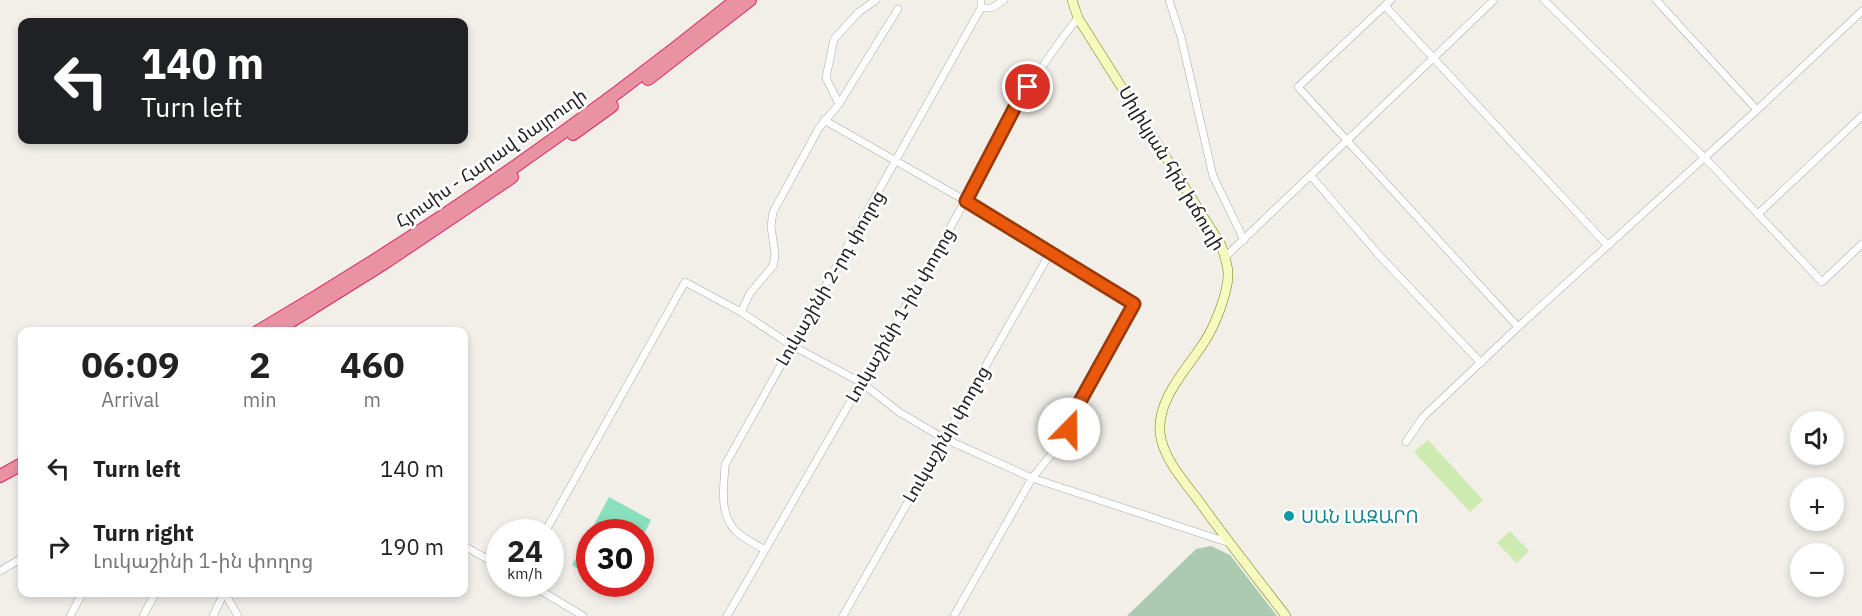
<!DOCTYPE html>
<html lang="en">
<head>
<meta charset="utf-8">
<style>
	:root { --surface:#fff; --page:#f2f2f2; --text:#222; --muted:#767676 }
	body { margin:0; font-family:"IBM Plex Sans","Noto Sans Armenian",sans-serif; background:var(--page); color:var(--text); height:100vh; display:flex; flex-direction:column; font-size:22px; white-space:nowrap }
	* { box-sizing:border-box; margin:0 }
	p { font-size:20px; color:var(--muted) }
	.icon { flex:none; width:33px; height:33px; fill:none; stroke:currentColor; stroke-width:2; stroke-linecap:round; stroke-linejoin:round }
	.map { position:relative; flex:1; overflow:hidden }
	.details { position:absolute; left:18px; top:327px; width:450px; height:270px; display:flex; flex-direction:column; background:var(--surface); border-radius:12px; box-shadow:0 3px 9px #0003 }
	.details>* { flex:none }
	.banner { position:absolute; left:18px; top:18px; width:450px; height:126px; border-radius:12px; box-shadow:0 3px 9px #0003; background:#202124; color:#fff; overflow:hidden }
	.fabs { position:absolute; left:1790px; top:411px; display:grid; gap:12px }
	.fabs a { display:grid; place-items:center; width:54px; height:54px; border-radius:50%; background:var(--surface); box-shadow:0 3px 9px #0003; font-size:30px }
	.speed { position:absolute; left:486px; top:519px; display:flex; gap:12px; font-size:30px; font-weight:700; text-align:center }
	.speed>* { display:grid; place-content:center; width:78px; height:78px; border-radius:50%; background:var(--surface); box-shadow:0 3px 9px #0003; line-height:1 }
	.speed small { font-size:15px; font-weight:400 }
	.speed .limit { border:9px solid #d22; background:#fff; color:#111 }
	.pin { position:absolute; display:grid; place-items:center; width:51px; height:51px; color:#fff; margin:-26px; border:3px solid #fff; border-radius:50%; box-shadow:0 2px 6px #0007 }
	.me { position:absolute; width:66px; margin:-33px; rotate:22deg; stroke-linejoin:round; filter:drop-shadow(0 0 4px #0008) }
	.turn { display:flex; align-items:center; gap:21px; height:126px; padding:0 24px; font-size:27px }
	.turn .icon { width:78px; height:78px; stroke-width:2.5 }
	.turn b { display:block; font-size:42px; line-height:51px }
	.eta { display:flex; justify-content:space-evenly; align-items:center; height:102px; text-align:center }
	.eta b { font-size:36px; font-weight:700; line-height:42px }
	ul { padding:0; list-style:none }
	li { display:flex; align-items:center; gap:18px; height:78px; padding:0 24px }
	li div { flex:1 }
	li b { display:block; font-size:22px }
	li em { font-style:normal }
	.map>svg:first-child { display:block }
	.grass { fill:#cdebb0 }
	.cemetery { fill:#aacbaf }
	.pitch { fill:#88e0be }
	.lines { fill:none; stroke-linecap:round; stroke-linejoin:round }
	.street-casing { stroke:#a9a9a9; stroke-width:8 }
	.secondary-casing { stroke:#707d05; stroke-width:10 }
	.highway-casing { stroke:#dc2a67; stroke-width:14 }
	.street { stroke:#fff; stroke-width:7 }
	.secondary { stroke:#f7fabf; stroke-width:9 }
	.highway { stroke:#e892a2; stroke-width:12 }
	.route-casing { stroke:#983908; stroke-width:15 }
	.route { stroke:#ea580c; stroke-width:10 }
	.culture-dot { fill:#0f9aa8; stroke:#fff; stroke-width:2 }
	.labels { text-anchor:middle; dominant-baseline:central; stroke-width:5; stroke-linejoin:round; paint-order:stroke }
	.street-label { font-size:18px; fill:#222; stroke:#fff }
	.culture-label { font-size:18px; fill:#0d838f; stroke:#fff; text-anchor:start }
</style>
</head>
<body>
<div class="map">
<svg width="1862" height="616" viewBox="0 0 1862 616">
	<rect width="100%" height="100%" fill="#f2efe9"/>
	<g class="grass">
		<polygon points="1428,440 1483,500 1470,512 1414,452"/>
		<polygon points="1510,531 1529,551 1517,563 1497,543"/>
	</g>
	<polygon class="cemetery" points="1211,546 1230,555 1277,616 1127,616 1196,549"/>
	<g class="pitch">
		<polygon points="609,497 651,520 641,540 640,532 590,532"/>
		<polygon points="590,533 590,575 589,575 572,565"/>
	</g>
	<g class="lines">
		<defs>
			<g id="street">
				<polyline points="1169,0 1181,37 1213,176 1244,240"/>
				<polyline points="1391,0 1298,87 1518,327"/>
				<polyline points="1544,0 1705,158 1822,282 1862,244"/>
				<polyline points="1656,0 1757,110"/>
				<polyline points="1385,6 1608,246"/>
				<polyline points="981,8 992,8 1004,0"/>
				<polyline points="839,104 826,78 834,39 859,12 876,0"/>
				<polyline points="824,120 966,201 1134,304 1073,414 1065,438 1032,478 954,616"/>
				<polyline points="1311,176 1378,254 1481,363"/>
				<polyline points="1758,214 1862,116"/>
				<polyline points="1225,257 1494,0"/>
				<polyline points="741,312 750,293 773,266 775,255 771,226 773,212 819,128 839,104 898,9"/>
				<polyline points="1406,442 1423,417 1518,327 1757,110 1862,11"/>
				<polyline points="545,532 685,282 741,312 791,345 862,383 899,412 943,438 1032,478 1230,543"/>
				<polyline points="464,546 500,566"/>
				<path d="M765,550C756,544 741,538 734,529C719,512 724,486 725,465L981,8V0"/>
				<polyline points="0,571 22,558"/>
				<polyline points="530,584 583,616"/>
				<polyline points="224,592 238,616"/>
				<polyline points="70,616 83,592"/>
				<polyline points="143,616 156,592"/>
				<polyline points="213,616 224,593"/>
				<path d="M727,616C798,492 869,370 940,246C984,168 1021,88 1078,18"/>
				<polyline points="843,616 1050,253"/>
			</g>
			<path id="secondary" d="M1072,0L1078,18L1221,245C1224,254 1227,262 1228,272C1229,292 1214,328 1203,344C1186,370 1157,399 1160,433C1163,458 1183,480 1198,500C1226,539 1256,577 1286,616"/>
			<g id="highway">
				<polyline points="648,79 750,0"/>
				<polyline points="573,134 612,106"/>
				<path d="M257,332C425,234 585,122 736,0"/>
				<polyline points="274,332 386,262 512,177"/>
				<polyline points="0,476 22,464"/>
			</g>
		</defs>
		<use href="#street" class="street-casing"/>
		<use href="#secondary" class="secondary-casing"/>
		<use href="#highway" class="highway-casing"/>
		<use href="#street" class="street"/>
		<use href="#secondary" class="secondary"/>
		<use href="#highway" class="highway"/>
	</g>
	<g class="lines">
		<defs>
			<polyline id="route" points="1028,87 1015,107 966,201 1134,304 1073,414 1069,429"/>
		</defs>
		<use href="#route" class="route-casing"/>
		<use href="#route" class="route"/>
	</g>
	<circle class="culture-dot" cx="1289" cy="516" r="6"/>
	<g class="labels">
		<g class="street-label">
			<text transform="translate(491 158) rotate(-35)">Հյուսիս - Հարավ մայրուղի</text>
			<text transform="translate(1172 168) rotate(59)">Սիլիկյան հին խճուղի</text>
			<text transform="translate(830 278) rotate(-60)">Լուկաշինի 2-րդ փողոց</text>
			<text transform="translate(900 315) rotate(-60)">Լուկաշինի 1-ին փողոց</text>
			<text transform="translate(946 434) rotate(-60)">Լուկաշինի փողոց</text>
		</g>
		<g class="culture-label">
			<text x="1301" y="516">ՍԱՆ ԼԱԶԱՐՈ</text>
		</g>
	</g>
</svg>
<div class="fabs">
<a><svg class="icon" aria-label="sound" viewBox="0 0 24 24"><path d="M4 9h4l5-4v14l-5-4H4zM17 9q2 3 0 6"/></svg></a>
<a>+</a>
<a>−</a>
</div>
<div class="speed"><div>24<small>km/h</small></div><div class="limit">30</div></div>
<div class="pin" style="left:1028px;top:87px;background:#d93025"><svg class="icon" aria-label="arrive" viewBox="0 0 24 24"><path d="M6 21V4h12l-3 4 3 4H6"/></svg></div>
<svg class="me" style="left:1069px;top:429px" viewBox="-20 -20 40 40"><circle r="19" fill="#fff"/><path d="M0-13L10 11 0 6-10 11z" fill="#ea580c"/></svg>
<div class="banner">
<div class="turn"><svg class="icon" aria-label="left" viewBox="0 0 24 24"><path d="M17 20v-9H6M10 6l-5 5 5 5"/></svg><div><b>140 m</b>Turn left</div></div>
</div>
<section class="details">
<div class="eta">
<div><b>06:09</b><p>Arrival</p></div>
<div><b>2</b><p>min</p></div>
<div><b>460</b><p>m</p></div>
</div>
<ul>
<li><svg class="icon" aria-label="left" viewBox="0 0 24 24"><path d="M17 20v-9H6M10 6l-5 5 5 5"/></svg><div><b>Turn left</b></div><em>140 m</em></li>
<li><svg class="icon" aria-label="right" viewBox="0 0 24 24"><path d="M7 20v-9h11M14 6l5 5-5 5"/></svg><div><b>Turn right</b><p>Լուկաշինի 1-ին փողոց</p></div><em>190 m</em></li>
</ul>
</section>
</div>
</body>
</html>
